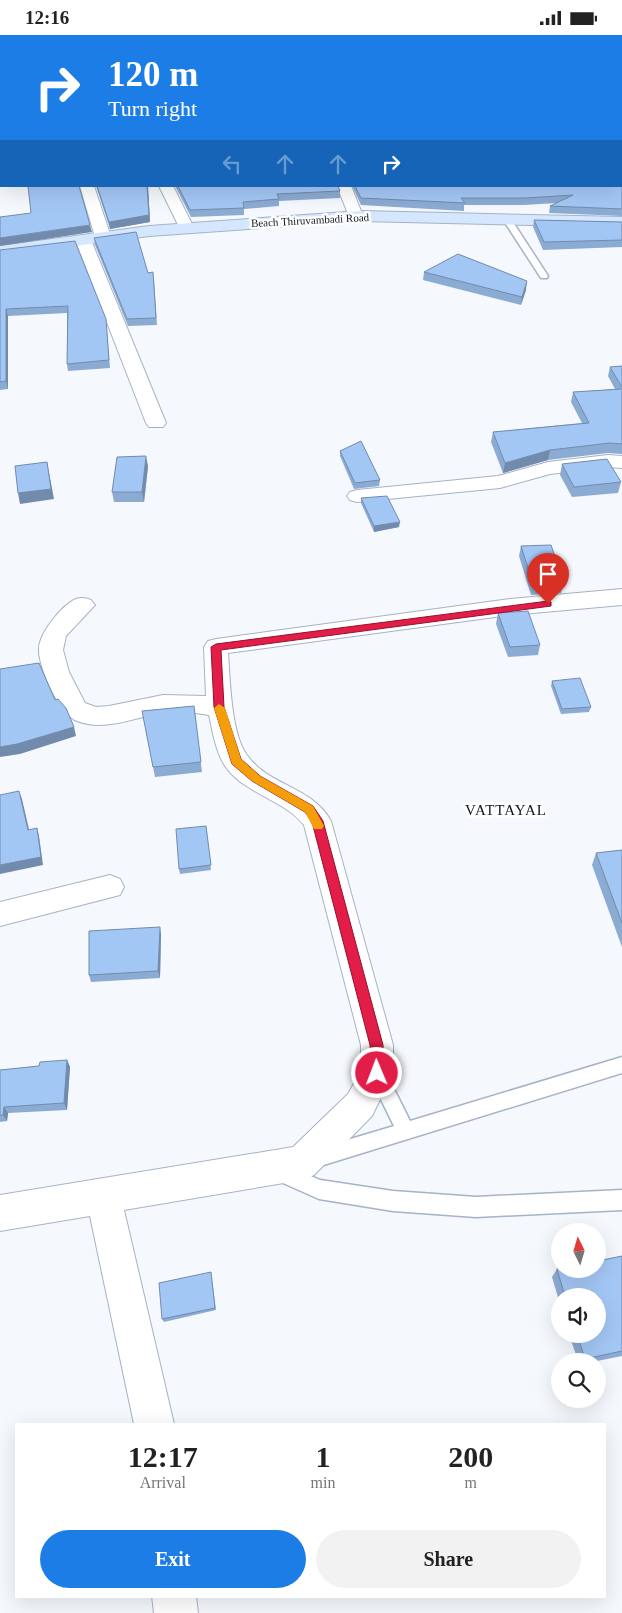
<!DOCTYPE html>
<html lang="en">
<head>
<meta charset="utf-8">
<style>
	:root { --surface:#fff; --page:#f2f2f2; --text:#222; --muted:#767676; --accent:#1c7de6 }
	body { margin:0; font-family:Georgia,serif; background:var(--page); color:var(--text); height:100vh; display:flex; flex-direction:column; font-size:19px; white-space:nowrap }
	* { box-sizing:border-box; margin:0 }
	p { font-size:16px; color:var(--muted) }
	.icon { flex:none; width:28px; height:28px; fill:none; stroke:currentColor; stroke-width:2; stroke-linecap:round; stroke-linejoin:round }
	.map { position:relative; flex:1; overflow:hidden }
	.panel { position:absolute; left:15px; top:1388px; width:591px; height:175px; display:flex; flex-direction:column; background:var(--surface); border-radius:0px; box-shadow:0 5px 20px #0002 }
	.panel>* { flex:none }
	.guide { position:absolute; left:0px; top:0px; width:622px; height:152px; box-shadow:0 5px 20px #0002; background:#1c7de6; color:#fff; overflow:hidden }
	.needle { width:32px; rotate:355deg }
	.controls { position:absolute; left:551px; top:1188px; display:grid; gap:10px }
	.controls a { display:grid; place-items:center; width:55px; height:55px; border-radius:50%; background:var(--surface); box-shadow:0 5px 20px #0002; font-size:25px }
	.pin { position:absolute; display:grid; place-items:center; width:42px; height:42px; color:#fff; margin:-51px -21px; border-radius:50% 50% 50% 0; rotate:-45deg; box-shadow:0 0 5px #0007 }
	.pin .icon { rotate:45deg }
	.me { position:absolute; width:55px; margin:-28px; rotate:359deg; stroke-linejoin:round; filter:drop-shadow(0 0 4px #0008) }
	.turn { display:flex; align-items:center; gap:18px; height:105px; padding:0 25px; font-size:22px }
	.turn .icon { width:65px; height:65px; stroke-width:2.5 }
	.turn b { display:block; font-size:35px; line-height:42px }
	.lanes { display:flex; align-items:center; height:48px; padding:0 25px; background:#0003; justify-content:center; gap:25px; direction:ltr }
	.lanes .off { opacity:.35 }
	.eta { display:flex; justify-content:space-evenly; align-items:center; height:85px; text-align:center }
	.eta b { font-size:30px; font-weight:700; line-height:35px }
	.primary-button { display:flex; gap:10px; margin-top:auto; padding:10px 25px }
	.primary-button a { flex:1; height:58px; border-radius:30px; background:var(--accent); color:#fff; font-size:20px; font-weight:700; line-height:58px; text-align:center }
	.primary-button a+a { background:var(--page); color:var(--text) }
	.status { display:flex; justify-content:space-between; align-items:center; height:35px; padding:0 25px; background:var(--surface); direction:ltr }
	.status svg { height:14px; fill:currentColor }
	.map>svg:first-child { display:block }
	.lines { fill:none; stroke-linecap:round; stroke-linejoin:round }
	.lane-casing { stroke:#a4b3c7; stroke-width:3 }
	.street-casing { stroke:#a4b3c7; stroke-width:2 }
	.secondary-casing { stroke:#a4b3c7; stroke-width:2 }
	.lane { fill:#fff; fill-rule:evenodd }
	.street { fill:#fff; fill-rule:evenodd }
	.secondary { fill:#d5e7fe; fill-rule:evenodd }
	.wall { fill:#8cabd3 }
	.shaded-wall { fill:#728bac }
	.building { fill:#a3c7f5; stroke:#728bac }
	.route { fill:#e11d48; stroke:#92132f }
	.slow { fill:#f59e0b }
	.labels { text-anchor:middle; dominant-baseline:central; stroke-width:5; stroke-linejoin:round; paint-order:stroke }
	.far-street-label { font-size:11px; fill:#0f151c; stroke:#fff }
	.neighbourhood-label { font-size:15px; letter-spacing:1px; fill:#0f151c; stroke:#fff }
</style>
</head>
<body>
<div class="status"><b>12:16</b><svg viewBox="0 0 49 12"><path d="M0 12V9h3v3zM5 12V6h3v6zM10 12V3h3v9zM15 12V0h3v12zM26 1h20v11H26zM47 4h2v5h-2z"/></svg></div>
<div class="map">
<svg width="622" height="1578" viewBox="0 0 622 1578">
	<rect width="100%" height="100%" fill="#f5f8fc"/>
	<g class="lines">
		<defs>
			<g id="lane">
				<polygon points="503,181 509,181 548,241 547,243 541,243 502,183"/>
				<polygon points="622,1022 622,1038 317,1132 310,1129 308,1123 310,1117 317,1114 394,1091 368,1038 371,1032 377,1030 383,1032 410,1086"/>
				<polygon points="281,1128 320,1145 393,1156 476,1162 622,1155 622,1175 476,1182 393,1176 319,1164 274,1144 272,1137 274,1130"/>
			</g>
			<g id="street">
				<rect x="621" y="20" width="1" height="8"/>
				<polygon points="80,151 94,151 111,202 109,205 97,205 95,202"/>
				<polygon points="159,151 173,151 194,193 191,196 181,196"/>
				<polygon points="337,151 351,151 363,181 360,184 350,184"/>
				<polygon points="83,200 91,205 166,388 163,392 149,392 146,388 75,205"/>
				<polygon points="608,420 622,421 622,433 608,432 550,439 500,453 357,467 350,465 347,461 350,457 357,455 498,441 548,427"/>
				<path d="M622,554V570L510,580L228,618C230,645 231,699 247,720C268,751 312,751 331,786L393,1010V1038L372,1081L314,1140L302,1145L124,1175L174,1389H134L90,1181L0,1196V1160L293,1112L348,1059L361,1036V1010L304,790C284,765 249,760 228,735C216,720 213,698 209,680C193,677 178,676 163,678C135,682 105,697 77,686C60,680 38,632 39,614C39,598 62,570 76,564C82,562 86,563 91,565L95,570L66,601L63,615L69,637L85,668L96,672L109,671L163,660L206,661L204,612L208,606L216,604L510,564Z"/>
				<polygon points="110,840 120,844 124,852 120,860 0,891 0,867"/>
				<polygon points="152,1561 196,1561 198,1578 154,1578"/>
			</g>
			<polygon id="secondary" points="361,176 622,182 622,192 361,186 149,201 0,221 0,211 149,191"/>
		</defs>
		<use href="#lane" class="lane-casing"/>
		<use href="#street" class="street-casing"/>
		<use href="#secondary" class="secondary-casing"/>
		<use href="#lane" class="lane"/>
		<use href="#street" class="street"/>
		<use href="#secondary" class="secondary"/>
	</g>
	<g class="wall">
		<polygon points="0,0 622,0 622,17 621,16 621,1 1,1 1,21 0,21"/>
		<polygon points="1,62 1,104 0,104 0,63"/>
		<polygon points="621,79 622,181 549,178 550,171 557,168 524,170 464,170 464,176 361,170 352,151 621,151"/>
		<polygon points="96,151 148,151 150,187 110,194"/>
		<polygon points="175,151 338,151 340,156 340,163 279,166 279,171 244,174 244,180 191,182"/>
		<polygon points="534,185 622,187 622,212 543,215 533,192"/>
		<polygon points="94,203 148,238 154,245 157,290 128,291 95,210"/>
		<polygon points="0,215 106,284 110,333 68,336 67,329 67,278 8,281 8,354 0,355"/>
		<polygon points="424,237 526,255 521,270 423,245"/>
		<polygon points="622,331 622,419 608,418 548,425 503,438 491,407 493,397 582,388 571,367 573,357 615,354 608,341 610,332"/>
		<polygon points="340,416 380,445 379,451 354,454 340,421"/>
		<polygon points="562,429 621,447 618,458 572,462 560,440"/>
		<polygon points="148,431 144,467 114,467 112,457"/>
		<polygon points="361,463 399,492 374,497 361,468"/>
		<polygon points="521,511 564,547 561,558 531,560 519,521"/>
		<polygon points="498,578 540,610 538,620 508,622 496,589"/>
		<polygon points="552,646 591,672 589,677 561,679 551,651"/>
		<polygon points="194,671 202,737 155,742 142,676"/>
		<polygon points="206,791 211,835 180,839 179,834"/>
		<polygon points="622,815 622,912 592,830 596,818"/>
		<polygon points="161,899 160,943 91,947 89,940"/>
		<polygon points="67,1025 70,1032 67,1075 8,1078 7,1086 0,1087 0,1035 39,1031"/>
		<polygon points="622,1221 622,1321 597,1326 578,1326 569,1299 598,1299 598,1261 560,1261 560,1269 552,1242 557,1234"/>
		<polygon points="211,1237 216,1275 164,1287 162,1284"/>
	</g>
	<g class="shaded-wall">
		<polygon points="148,151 150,187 110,194 109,187"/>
		<polygon points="90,190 92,197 0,211 0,203"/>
		<polygon points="527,246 526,255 521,270 522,262"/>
		<polygon points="6,274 8,281 8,354 6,346"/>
		<polygon points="550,415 548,425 503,438 505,428"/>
		<polygon points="146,421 148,431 144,467 142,457"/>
		<polygon points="47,427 54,464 20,469 18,458"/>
		<polygon points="400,487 399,492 374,497 374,491"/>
		<polygon points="74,692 76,701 20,719 0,722 0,712"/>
		<polygon points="19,756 22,764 31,803 28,795"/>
		<polygon points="37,793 39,801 43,830 0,839 0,830"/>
		<polygon points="160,892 161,899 160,943 158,936"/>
		<polygon points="67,1025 70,1032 67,1075 64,1068"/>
		<polygon points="4,1072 8,1078 7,1086 3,1080"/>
	</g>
	<g class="building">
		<polygon points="0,0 533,0 534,1 1,1 1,16 1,14 0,15"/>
		<polygon points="615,0 622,0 622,9 621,8 621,1 616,1"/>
		<polygon points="1,24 1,56 1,52 0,53 0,25"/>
		<rect x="621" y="47" width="1" height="26"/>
		<polygon points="1,62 1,97 0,97 0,63"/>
		<polygon points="621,78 622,82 622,104 621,104"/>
		<polygon points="621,108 622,112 622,174 550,171 573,160 525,163 461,163 465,168 361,163 355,151 621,151"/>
		<polygon points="28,151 79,151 90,190 0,203 0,182 31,178"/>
		<polygon points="97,151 147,151 149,180 109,187"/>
		<polygon points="178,151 338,151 340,156 277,159 279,164 243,167 244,173 190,175"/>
		<polygon points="534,185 622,187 622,205 544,207"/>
		<polygon points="136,197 148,238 153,237 156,283 127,284 94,203"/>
		<polygon points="75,206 106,284 109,325 67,329 68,271 6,274 6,346 0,347 0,215"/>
		<polygon points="458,219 527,246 522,262 424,237"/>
		<polygon points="622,331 622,352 610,332"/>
		<polygon points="622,354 622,409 610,408 550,415 505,428 493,397 589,388 573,357"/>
		<polygon points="361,406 380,445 355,448 340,416"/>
		<polygon points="146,421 142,457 112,457 117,422"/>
		<polygon points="607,424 621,447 574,452 562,429"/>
		<polygon points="47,427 51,454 18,458 15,431"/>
		<polygon points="387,461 400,487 374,491 361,463"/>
		<polygon points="551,510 564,547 533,549 521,511"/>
		<polygon points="528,576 540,610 510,612 498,578"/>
		<polygon points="39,628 55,665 58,664 66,673 74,692 17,709 0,712 0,634"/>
		<polygon points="580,643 591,672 562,674 552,646"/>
		<polygon points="194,671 201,727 153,732 142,676"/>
		<polygon points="19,756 28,795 37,793 41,822 0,830 0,760"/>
		<polygon points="206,791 211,830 179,834 176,794"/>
		<polygon points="622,815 622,888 596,818"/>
		<polygon points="160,892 158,936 89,940 89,896"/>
		<polygon points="67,1025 64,1068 4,1072 3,1080 0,1080 0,1035 39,1031 40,1027"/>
		<polygon points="622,1221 622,1316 585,1324 577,1299 598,1299 598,1261 565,1261 557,1234 560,1233 560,1234 598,1234 598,1226"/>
		<polygon points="211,1237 215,1273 162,1284 159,1248"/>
	</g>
	<polygon class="route" points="548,566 551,567 551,571 221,615 224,672 241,724 260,741 313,771 323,786 383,1010 384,1038 382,1042 377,1044 372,1042 370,1010 312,787 305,777 252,746 232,729 214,672 211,612 216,609"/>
	<polygon class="slow" points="219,669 225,673 241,724 260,741 313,771 324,791 322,794 314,794 305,777 252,746 232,729 214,673"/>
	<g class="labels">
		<g class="far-street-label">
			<text transform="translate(310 185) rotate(-3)">Beach Thiruvambadi Road</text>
		</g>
		<g class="neighbourhood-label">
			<text x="506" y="775">VATTAYAL</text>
		</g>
	</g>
</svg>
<div class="controls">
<a><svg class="needle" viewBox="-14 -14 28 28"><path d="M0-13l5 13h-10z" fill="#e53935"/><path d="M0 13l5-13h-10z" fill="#767676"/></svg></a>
<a><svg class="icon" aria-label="sound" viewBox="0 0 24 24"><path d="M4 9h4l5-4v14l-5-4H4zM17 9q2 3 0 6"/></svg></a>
<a><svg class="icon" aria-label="search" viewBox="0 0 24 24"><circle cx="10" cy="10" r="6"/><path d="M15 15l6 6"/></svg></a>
</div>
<div class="pin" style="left:548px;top:569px;background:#d93025"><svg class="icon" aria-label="arrive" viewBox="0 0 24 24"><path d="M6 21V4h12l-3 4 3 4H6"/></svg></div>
<svg class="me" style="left:377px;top:1038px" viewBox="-20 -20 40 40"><circle r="17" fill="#e11d48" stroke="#fff" stroke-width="3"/><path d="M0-11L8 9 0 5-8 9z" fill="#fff"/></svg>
<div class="guide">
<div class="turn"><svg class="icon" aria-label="right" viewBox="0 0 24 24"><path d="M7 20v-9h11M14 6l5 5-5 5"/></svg><div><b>120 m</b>Turn right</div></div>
<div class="lanes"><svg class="icon off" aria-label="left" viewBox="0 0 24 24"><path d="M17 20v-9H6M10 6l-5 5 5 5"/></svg><svg class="icon off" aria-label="ahead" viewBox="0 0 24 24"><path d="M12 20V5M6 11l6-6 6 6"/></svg><svg class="icon off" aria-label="ahead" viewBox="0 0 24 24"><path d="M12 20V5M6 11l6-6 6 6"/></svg><svg class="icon" aria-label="right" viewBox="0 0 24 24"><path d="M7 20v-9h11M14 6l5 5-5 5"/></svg></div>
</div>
<section class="panel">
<div class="eta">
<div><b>12:17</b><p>Arrival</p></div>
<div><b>1</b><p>min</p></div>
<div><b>200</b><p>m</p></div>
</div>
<div class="primary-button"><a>Exit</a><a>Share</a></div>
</section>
</div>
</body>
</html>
